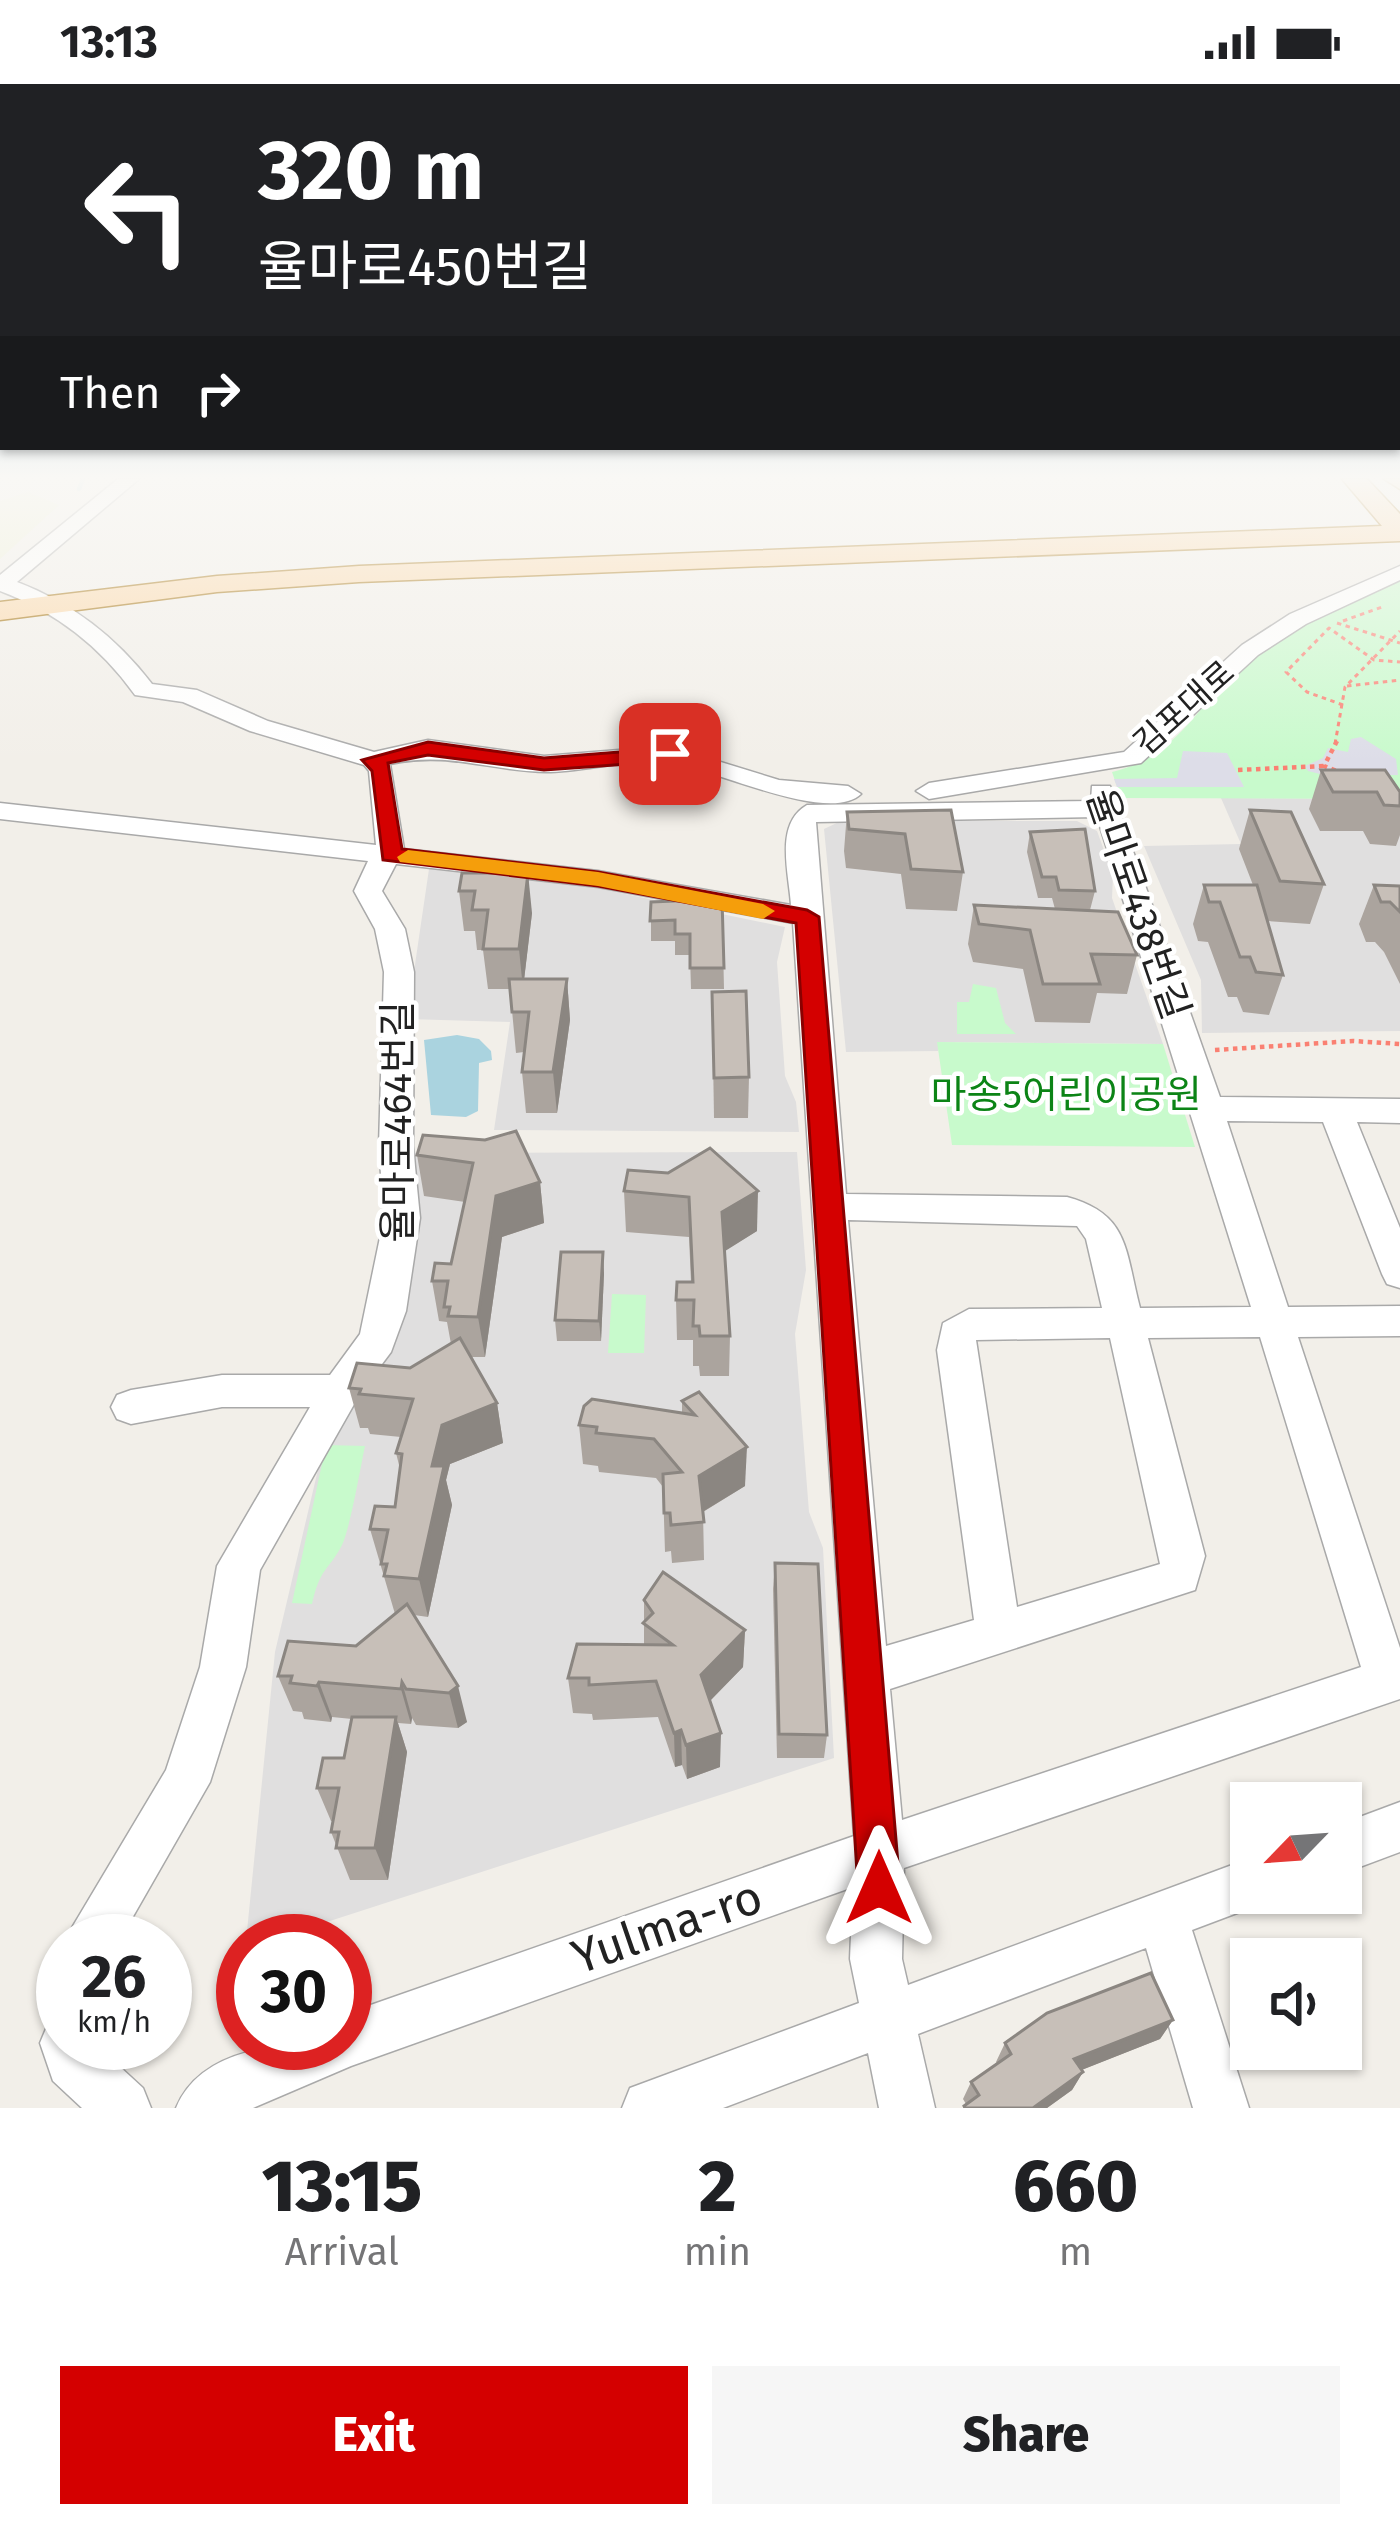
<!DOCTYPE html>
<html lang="en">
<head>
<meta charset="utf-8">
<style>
	:root { --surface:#fff; --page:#f6f6f6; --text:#202124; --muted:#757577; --accent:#d40000 }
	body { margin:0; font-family:"Fira Sans","Noto Sans KR",sans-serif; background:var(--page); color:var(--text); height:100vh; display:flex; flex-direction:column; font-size:45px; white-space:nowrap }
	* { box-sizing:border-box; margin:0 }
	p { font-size:39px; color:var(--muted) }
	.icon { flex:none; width:66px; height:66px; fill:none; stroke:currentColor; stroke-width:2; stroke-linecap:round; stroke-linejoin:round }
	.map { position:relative; height:2024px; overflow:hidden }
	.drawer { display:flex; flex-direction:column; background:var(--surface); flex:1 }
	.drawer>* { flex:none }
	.guide { position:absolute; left:0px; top:0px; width:1401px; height:366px; box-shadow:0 3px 9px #0004; background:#202124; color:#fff; overflow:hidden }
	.needle { width:78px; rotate:245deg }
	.fabs { position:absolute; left:1230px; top:1698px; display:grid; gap:24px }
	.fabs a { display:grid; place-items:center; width:132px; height:132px; border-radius:0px; background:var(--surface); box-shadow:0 3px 9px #0004; font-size:60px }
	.speed { position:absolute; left:36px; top:1830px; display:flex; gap:24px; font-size:60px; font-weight:700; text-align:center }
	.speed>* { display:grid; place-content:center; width:156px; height:156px; border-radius:50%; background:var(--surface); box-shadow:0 3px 9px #0004; line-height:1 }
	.speed small { font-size:30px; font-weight:400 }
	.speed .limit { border:18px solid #d22; background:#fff; color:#111 }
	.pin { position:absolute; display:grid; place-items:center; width:102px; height:102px; color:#fff; margin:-51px; border-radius:24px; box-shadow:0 6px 18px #0006 }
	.me { position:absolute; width:132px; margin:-66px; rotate:0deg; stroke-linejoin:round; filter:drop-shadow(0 0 9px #0008) }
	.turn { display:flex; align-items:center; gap:42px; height:252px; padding:0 60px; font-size:54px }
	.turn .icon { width:156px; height:156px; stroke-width:2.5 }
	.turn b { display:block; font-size:84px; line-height:102px }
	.then { display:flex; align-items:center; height:114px; padding:0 60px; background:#0003; gap:24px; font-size:45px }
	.eta { display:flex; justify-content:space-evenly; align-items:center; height:204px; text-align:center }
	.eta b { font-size:72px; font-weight:800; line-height:84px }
	.primary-button { display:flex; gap:24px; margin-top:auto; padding:24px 60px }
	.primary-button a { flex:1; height:138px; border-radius:0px; background:var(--accent); color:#fff; font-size:48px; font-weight:800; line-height:138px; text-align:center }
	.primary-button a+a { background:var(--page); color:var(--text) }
	.status { display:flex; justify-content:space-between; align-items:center; height:84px; padding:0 60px; background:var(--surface); direction:ltr }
	.status svg { height:33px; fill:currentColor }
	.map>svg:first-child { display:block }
	.residential { fill:#e0dfdf }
	.farmland { fill:#eef0d5 }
	.park { fill:#c8facc }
	.plaza { fill:#dddde8 }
	.water { fill:#aad3df }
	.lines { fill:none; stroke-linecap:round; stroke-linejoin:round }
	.stream { stroke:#aad3df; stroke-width:4.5 }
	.minor-casing { stroke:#a9a9a9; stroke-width:3 }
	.major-casing { stroke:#a06b00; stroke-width:3 }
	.path-far1 { stroke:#fa8072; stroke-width:3; stroke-dasharray:4.5 4.5; stroke-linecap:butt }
	.path { stroke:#fa8072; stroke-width:4.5; stroke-dasharray:4.5 4.5; stroke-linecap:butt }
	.minor { fill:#fff; fill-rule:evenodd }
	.major { fill:#fcd6a4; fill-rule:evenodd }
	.wall { fill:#aba49e }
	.shaded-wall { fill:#8b8681 }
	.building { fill:#c7bfb8; stroke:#8b8681; stroke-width:3 }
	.route { fill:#d40000; stroke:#8a0000; stroke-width:3 }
	.slow { fill:#f59e0b }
	.labels { text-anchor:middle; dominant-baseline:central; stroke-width:9; stroke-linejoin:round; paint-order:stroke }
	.far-street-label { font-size:33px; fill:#222; stroke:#fff }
	.street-label { font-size:39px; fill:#222; stroke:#fff }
	.park-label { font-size:39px; fill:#0c8416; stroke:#fff }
	.near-street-label { font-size:48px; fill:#222; stroke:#fff }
</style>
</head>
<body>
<div class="status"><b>13:13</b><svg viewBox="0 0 49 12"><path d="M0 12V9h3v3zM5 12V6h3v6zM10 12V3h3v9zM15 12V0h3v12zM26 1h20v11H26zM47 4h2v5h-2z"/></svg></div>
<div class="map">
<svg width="1400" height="2024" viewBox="0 0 1400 2024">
	<rect width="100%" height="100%" fill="#f2efe9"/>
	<g class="residential">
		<polygon points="1221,714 1400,715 1400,947 1202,949 1201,896 1144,762 1241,760"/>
		<polygon points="841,737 1077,737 1097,747 1113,791 1112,814 1163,960 938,958 938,967 846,968 824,745"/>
		<polygon points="429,785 601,805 785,843 777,878 785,992 796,1018 799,1048 494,1046 510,938 407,935"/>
		<polygon points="797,1068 806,1186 795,1250 809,1428 823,1464 834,1674 268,1857 246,1857 275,1568 325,1356 355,1302 404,1069"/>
	</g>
	<polygon class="farmland" points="28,408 59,421 0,475 0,417"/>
	<g class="park">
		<path d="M1400,496V715L1121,714L1112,688C1183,671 1198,615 1252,573C1297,539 1349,519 1400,496Z"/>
		<polygon points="973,900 996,904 1005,939 1016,950 957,950 957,918 969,918"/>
		<polygon points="937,958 1163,960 1195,1063 952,1061"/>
		<polygon points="612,1210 646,1211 644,1269 608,1269"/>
		<path d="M326,1361L365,1362C361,1380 350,1447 341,1463C328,1487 320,1484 312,1520L292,1519Z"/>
	</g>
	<g class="plaza">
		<polygon points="1361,653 1396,675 1398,691 1378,691 1364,701 1308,687 1305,682 1323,674 1328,664 1348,668 1351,655"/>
		<polygon points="1183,667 1227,669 1244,703 1117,703 1114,695 1177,694"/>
	</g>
	<polygon class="water" points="457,951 479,955 491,967 492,976 479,979 478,1027 466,1033 431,1031 424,956"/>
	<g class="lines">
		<polyline class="stream" points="79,405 83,395"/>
		<defs>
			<g id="minor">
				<path d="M118,395H139L17,498C72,519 116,553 152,600L197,606L268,637L374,668L428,656L544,672L669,662L779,696L848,702L861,710C828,742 706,681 666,678C627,674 585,688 546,688C490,687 448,667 390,680L404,765L598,787L791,821C789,789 774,740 807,721L1091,717L1092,702H1110L1220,1013L1400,1015V1039L1357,1038L1400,1144V1204L1387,1200L1382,1190L1323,1038L1227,1037L1288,1223L1400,1222V1252L1298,1253L1400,1564V1615L904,1784L902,1875L908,1901L1251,1774V1809H1272L1269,1817L1192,1846L1249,2024H1193L1146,1864L918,1950L935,2024H879L868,1969L723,2024H622L630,2004L859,1919L850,1875L853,1803L351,1982L253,2024H176C202,1961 287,1959 345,1959V1930L854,1752L793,839L598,803L396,780L382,807L405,845L414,888L413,1062L420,1134L406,1227L391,1268L361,1308L260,1486L246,1583L210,1698L119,1857H64L166,1686L200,1583L217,1482L310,1323H222L131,1340L117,1335L111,1323L117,1311L131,1306L222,1291H330L360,1250L384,1134L379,1062L384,888L375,845L354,807L368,777L0,735V719L376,761L369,687L364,681L250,647L183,618L135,611C100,562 56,528 0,507V491ZM1097,733L1251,1223L1140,1224C1125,1167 1130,1130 1067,1113L846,1110L816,738ZM848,1136L1077,1142L1086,1155L1102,1224L969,1225L943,1239L937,1266L974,1536L886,1562ZM1260,1253L1361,1583L902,1736L890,1605L1195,1506L1205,1472L1148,1254ZM1110,1254L1160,1480L1017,1523L976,1256Z"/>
				<polygon points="1400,482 1400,496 1306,540 1258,571 1141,679 929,715 916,707 929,699 1124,668 1242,561 1290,530"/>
				<polygon points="1400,1718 1400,1768 1341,1790 1341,1740"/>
				<polygon points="63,1934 63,1959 94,1959 143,2004 151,2024 82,2024 53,1997 40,1959 48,1940"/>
			</g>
			<g id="major">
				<polygon points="1342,395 1367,395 1400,430 1400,457 359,498 217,508 0,536 0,518 217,492 359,482 1382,442"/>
				<polygon points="1384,395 1400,395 1400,405"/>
			</g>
		</defs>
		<use href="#minor" class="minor-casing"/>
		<use href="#major" class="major-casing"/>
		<g class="path-far1">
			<polyline points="1343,537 1382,523"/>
			<polyline points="1337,539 1400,559"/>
			<polyline points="1347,602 1400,596"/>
			<polyline points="1343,621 1307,608 1286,588 1329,544 1374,576 1400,578"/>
			<polyline points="1335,660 1345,603 1400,547"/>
		</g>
		<g class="path">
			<polyline points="1337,657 1324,682 1339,688"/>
			<polyline points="1238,686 1324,682"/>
			<polyline points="1215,966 1353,957 1400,960"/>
		</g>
		<use href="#minor" class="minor"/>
		<use href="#major" class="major"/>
	</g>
	<g class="wall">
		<polygon points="1321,686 1400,708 1400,751 1396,762 1370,760 1363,747 1320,747 1309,725"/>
		<polygon points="951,726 963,788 957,827 906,825 901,790 846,784 844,767 847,728"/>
		<polygon points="1250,726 1324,800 1310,840 1267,837 1283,891 1269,931 1243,928 1237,913 1228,913 1208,858 1198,857 1193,840 1204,801 1253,801 1239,765"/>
		<polygon points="1030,748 1095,807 1090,826 1137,871 1127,910 1097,909 1090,939 1035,938 1023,885 973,878 968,860 974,821 1055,825 1052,814 1038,814 1027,768"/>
		<polygon points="462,789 532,829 524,895 567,895 570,936 557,1029 526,1029 522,988 524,968 516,969 510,905 488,905 483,866 477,866 475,847 464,847 459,807"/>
		<polygon points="1374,801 1400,802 1400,900 1384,868 1375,858 1366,858 1359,840"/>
		<polygon points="722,815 724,905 691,905 690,871 675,871 675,857 651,857 651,818"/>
		<polygon points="712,908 749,993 748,1034 714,1034"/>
		<polygon points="423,1051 540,1098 544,1139 502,1153 485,1273 470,1273 497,1319 503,1359 450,1380 446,1396 452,1421 428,1533 414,1531 467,1638 458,1644 416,1641 412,1634 411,1640 398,1639 407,1668 388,1796 350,1796 331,1748 333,1737 331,1737 317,1704 344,1674 352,1635 332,1633 331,1638 304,1635 302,1628 293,1627 278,1592 356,1562 395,1530 370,1445 395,1423 400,1385 396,1369 401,1353 370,1350 368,1344 360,1344 349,1304 410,1284 451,1260 447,1238 439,1237 432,1197 451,1180 465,1118 424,1112 417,1071"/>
		<polygon points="668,1089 757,1147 724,1167 730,1252 729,1292 700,1292 699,1282 693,1282 693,1256 677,1256 676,1216 691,1198 689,1153 626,1148 624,1107"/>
		<polygon points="604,1189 601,1257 557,1257 555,1236"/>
		<polygon points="699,1308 745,1402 703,1428 704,1476 672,1479 671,1467 665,1468 663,1403 656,1394 599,1388 598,1382 583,1380 579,1341 682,1329 682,1317"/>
		<polygon points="775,1479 827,1651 824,1674 777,1674 773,1505"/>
		<polygon points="644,1516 745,1546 743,1583 710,1617 720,1683 687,1695 682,1681 675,1683 658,1633 593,1636 592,1630 573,1629 568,1594 644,1561"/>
		<polygon points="1173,1936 1160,1955 1081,1986 1083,1988 1072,2006 1047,2024 963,2024 966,2020 963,2015 971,1998 997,1979 996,1978 1005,1959"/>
	</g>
	<g class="shaded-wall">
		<polygon points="528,789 532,829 523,905 519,865"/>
		<polygon points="567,895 570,936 557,1029 553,988"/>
		<polygon points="540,1098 544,1139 502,1153 485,1273 478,1233 496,1112"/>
		<polygon points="758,1107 757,1147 722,1169 722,1128"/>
		<polygon points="603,1168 604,1189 601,1257 599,1237"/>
		<polygon points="497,1319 503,1359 450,1380 446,1396 452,1421 428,1533 419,1495 432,1382 442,1341"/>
		<polygon points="747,1363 745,1402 699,1430 699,1392"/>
		<polygon points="745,1546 743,1583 701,1626 701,1591"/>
		<polygon points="319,1598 332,1633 331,1638 317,1602"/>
		<polygon points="402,1598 412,1634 411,1640 401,1605"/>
		<polygon points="458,1602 467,1638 458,1644 449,1609"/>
		<polygon points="396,1633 407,1668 388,1796 375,1764"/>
		<polygon points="681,1646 682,1681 675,1683 674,1649"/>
		<polygon points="721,1649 720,1683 687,1695 686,1661"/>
		<polygon points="1173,1936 1160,1955 1064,1993 1074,1975"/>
		<polygon points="1083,1988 1072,2006 1047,2024 1033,2024"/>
	</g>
	<g class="building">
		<polygon points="1321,686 1385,686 1400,708 1400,722 1384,721 1377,708 1333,708"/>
		<polygon points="951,726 963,788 911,785 905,750 849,745 847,728"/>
		<polygon points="1250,726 1291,728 1324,800 1280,797"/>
		<polygon points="1085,745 1095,807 1059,806 1056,793 1042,793 1030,748"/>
		<polygon points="462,789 528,789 519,865 483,865 488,826 472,826 475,807 459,807"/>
		<polygon points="1204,801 1257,801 1283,891 1256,888 1250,873 1240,873 1220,818 1209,818"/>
		<polygon points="1374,801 1400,802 1400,828 1390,818 1381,818"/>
		<polygon points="722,815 724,884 690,884 690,850 675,850 675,836 650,837 651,818"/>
		<polygon points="974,821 1118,828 1137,871 1091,870 1100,900 1043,900 1030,846 979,840"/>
		<polygon points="509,895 567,895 553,988 522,988 529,928 512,928"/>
		<polygon points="746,907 749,993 714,994 712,908"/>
		<polygon points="516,1047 540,1098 496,1112 478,1233 448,1232 450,1223 444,1223 448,1197 432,1197 435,1179 451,1180 473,1079 417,1071 423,1051 485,1056"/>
		<polygon points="710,1064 758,1107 722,1128 730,1252 700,1252 699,1242 693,1242 694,1216 676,1216 677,1198 693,1198 689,1113 624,1107 628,1086 668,1089"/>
		<polygon points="561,1168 603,1168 599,1237 555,1236"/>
		<polygon points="460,1254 497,1319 442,1341 432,1382 444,1382 419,1495 384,1492 387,1480 381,1480 388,1446 370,1445 375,1422 395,1423 402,1370 396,1369 413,1315 359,1310 361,1305 349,1304 357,1279 410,1284"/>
		<polygon points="699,1308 747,1363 699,1392 704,1438 671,1441 670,1429 664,1429 663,1390 682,1388 654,1355 596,1349 597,1343 579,1341 584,1322 592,1315 695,1331 682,1317"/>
		<polygon points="775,1479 818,1480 827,1651 779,1650"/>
		<polygon points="663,1488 745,1546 701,1591 721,1649 686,1661 681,1646 674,1649 656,1597 589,1601 589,1594 568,1594 577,1560 673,1561 643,1539 653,1529 644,1516"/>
		<polygon points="407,1520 458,1602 449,1609 406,1605 402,1598 401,1605 319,1598 317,1602 290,1599 292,1592 278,1592 288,1557 356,1562"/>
		<polygon points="352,1633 396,1633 375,1764 336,1764 339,1748 331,1748 339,1704 317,1704 323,1674 344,1674"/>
		<polygon points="1151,1889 1173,1936 1074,1975 1083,1988 1033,2024 965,2024 964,2022 979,2011 971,1998 1011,1970 1005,1959 1047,1929"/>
	</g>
	<linearGradient id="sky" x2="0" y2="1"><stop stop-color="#8fc0e4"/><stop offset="0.58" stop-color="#f9f8f5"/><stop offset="1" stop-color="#f9f8f5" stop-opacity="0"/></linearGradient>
	<rect width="1400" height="678" fill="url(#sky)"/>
	<polygon class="route" points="428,658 544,674 670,664 680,670 670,677 544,686 428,671 388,679 402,765 598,788 807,826 819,833 900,1804 893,1818 879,1824 864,1818 858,1804 796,839 598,802 383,776 372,687 362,676"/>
	<polygon class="slow" points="408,766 598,788 763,820 775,827 763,835 598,802 400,778 397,773"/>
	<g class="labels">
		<g class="far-street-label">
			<text transform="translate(1184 624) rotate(-42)">김포대로</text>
		</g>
		<g class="street-label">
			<text transform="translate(1138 820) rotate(71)">율마로438번길</text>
			<text transform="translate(398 1038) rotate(-90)">율마로464번길</text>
		</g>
		<g class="park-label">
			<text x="1066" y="1011">마송5어린이공원</text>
		</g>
		<g class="near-street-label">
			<text transform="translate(667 1843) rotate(-19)">Yulma-ro</text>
		</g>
	</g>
</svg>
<div class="fabs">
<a><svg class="needle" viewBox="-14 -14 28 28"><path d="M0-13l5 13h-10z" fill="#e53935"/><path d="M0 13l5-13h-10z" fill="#757577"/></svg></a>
<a><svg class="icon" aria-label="sound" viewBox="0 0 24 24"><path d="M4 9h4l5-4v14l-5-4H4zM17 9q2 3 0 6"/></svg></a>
</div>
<div class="speed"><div>26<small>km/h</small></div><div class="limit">30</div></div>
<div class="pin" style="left:670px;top:670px;background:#d93025"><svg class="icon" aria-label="arrive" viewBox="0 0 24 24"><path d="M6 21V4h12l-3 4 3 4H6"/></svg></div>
<svg class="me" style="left:879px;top:1804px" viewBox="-20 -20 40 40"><path d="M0-17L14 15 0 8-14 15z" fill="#d40000" stroke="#fff" stroke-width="4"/></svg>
<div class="guide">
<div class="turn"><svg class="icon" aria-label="left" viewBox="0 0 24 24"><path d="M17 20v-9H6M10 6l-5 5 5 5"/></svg><div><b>320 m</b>율마로450번길</div></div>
<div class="then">Then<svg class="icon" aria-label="right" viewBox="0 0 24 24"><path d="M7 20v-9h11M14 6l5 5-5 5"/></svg></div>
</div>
</div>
<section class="drawer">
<div class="eta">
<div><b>13:15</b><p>Arrival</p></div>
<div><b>2</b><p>min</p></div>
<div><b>660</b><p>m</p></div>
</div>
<div class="primary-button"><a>Exit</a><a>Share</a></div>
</section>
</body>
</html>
